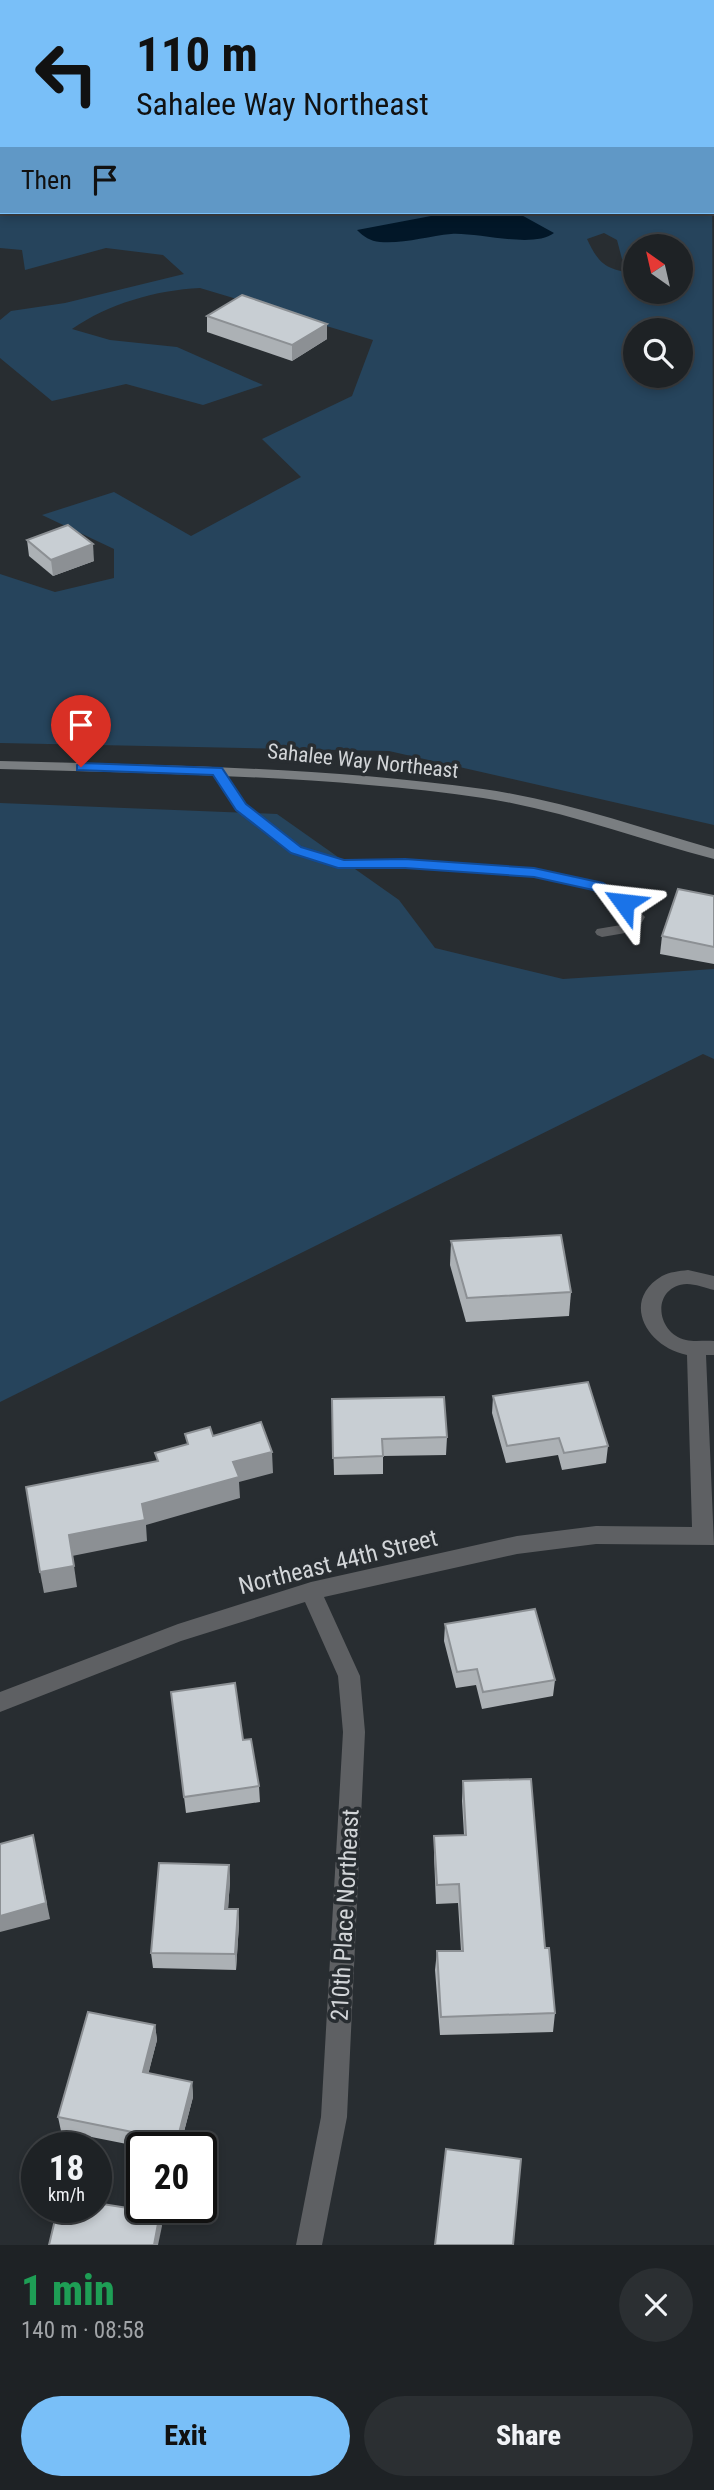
<!DOCTYPE html>
<html lang="en">
<head>
<meta charset="utf-8">
<style>
	:root { --surface:#1e2225; --page:#2b2f32; --text:#f1f3f6; --muted:#a1a4a7; --line:#3c3f42; --accent:#79bff8 }
	body { margin:0; font-family:"Roboto Condensed",sans-serif; background:var(--page); color:var(--text); height:100vh; display:flex; flex-direction:column; font-size:26px; white-space:nowrap }
	* { box-sizing:border-box; margin:0 }
	p { font-size:23px; color:var(--muted) }
	.icon { flex:none; width:38px; height:38px; fill:none; stroke:currentColor; stroke-width:2; stroke-linecap:round; stroke-linejoin:round }
	.map { position:relative; height:2245px; overflow:hidden }
	.side { display:flex; flex-direction:column; background:var(--surface); flex:1 }
	.side>* { flex:none }
	.hud { position:absolute; left:0px; top:0px; width:714px; height:214px; box-shadow:0 4px 10px #0003,0 0 0 2px var(--line); background:#79bff8; color:#111; overflow:hidden }
	.needle { width:46px; rotate:326deg }
	.buttons { position:absolute; left:623px; top:234px; display:grid; gap:14px }
	.buttons a { display:grid; place-items:center; width:70px; height:70px; border-radius:50%; background:var(--surface); box-shadow:0 4px 10px #0003,0 0 0 2px var(--line); font-size:35px }
	.speed { position:absolute; left:21px; top:2132px; display:flex; gap:14px; font-size:35px; font-weight:700; text-align:center }
	.speed>* { display:grid; place-content:center; width:91px; height:91px; border-radius:50%; background:var(--surface); box-shadow:0 4px 10px #0003,0 0 0 2px var(--line); line-height:1 }
	.speed small { font-size:18px; font-weight:400 }
	.speed .limit { border:4px solid #111; border-radius:10px; background:#fff; color:#111 }
	.pin { position:absolute; display:grid; place-items:center; width:60px; height:60px; color:#fff; margin:-72px -30px; border-radius:50% 50% 50% 0; rotate:-45deg; box-shadow:0 0 7px #0007 }
	.pin .icon { rotate:45deg }
	.me { position:absolute; width:77px; margin:-38px; rotate:300deg; stroke-linejoin:round; filter:drop-shadow(0 0 5px #0008) }
	.turn { display:flex; align-items:center; gap:24px; height:147px; padding:0 21px; font-size:32px }
	.turn .icon { width:91px; height:91px; stroke-width:2.5 }
	.turn b { display:block; font-size:49px; line-height:60px }
	.then { display:flex; align-items:center; height:66px; padding:0 21px; background:#0003; gap:14px; font-size:26px }
	.round { display:grid; place-items:center; flex:none; width:74px; height:74px; border-radius:37px; background:var(--page) }
	.overview { display:flex; align-items:center; justify-content:space-between; height:119px; padding:0 21px }
	h1 { font-size:42px; font-weight:800; line-height:52px; color:#1e9e55 }
	.action { display:flex; gap:14px; margin-top:auto; padding:14px 21px }
	.action a { flex:1; height:80px; border-radius:42px; background:var(--accent); color:#111; font-size:28px; font-weight:800; line-height:80px; text-align:center }
	.action a+a { background:var(--page); color:var(--text) }
	.map>svg:first-child { display:block }
	.green { fill:#26445c; fill-rule:evenodd }
	.water { fill:#021728 }
	.lines { fill:none; stroke-linecap:round; stroke-linejoin:round }
	.lane { fill:#5e6063; fill-rule:evenodd }
	.street { fill:#5e6063; fill-rule:evenodd }
	.secondary { fill:#7a7e81; fill-rule:evenodd }
	.primary { fill:#8f9498; fill-rule:evenodd }
	.wall { fill:#acb1b5 }
	.shaded-wall { fill:#8c9094 }
	.building { fill:#c8ced3; stroke:#8c9094; stroke-width:2 }
	.route { fill:#1a73e8; stroke:#114b97; stroke-width:2 }
	.labels { text-anchor:middle; dominant-baseline:central; stroke-width:7; stroke-linejoin:round; paint-order:stroke }
	.street-label { font-size:21px; fill:#d2d5d8; stroke:#282d31 }
	.near-street-label { font-size:24px; fill:#d2d5d8; stroke:#282d31 }
</style>
</head>
<body>
<div class="map">
<svg width="714" height="2245" viewBox="0 0 714 2245">
	<rect width="100%" height="100%" fill="#282d31"/>
	<g class="green">
		<polygon points="0,0 593,0 597,2 2,2 0,64"/>
		<path d="M712,130L714,825L389,751L0,743V574L55,592L114,578V549L42,515L114,492L191,536L301,477L262,439L352,396L373,340L200,288C156,290 108,304 72,329L110,340L177,347L263,385L203,405L126,384L52,401L0,358V320L11,311L65,303L184,274L163,255L106,248L25,270L22,250L0,248V187L2,212H712ZM604,233L617,240L622,259L635,268V247H681V292H635V273C607,270 599,265 587,239ZM635,331H681V376H635Z"/>
		<polygon points="0,803 277,814 399,900 435,948 563,979 714,969 714,1059 703,1054 0,1402"/>
	</g>
	<path class="water" d="M452,212H516L554,233C533,249 477,232 451,234C429,236 403,244 380,242C370,241 364,237 357,230Z"/>
	<g class="lines">
		<g class="lane">
			<polygon points="601,0 611,0 613,2 602,2"/>
			<polygon points="217,767 222,768 246,804 301,847 344,861 405,859 534,868 603,883 629,900 645,917 637,931 602,937 597,935 595,932 597,929 627,924 630,918 619,906 593,889 534,876 405,867 343,869 291,853 236,810 210,771"/>
		</g>
		<g class="street">
			<polygon points="712,122 714,122 712,129"/>
			<rect x="0" y="178" width="2" height="6"/>
			<path d="M688,1270L714,1276V1290C706,1288 695,1284 687,1284C651,1286 655,1333 686,1340C695,1342 705,1340 714,1341V1355H706L714,1545L596,1544L517,1554L324,1597L360,1676L365,1732L347,2117L322,2245H296L321,2117L343,1732L338,1676L305,1602L181,1641L0,1712V1692L178,1624L311,1582L517,1536L596,1526L692,1527L687,1355C647,1347 620,1301 662,1276C669,1272 680,1271 688,1270Z"/>
		</g>
		<path class="secondary" d="M0,761C161,765 323,767 483,789C561,800 638,827 714,849V859C637,839 562,810 483,798C323,775 161,774 0,769Z"/>
		<g class="primary">
			<rect x="712" y="22" width="2" height="6"/>
			<rect x="0" y="68" width="2" height="6"/>
		</g>
	</g>
	<g class="wall">
		<polygon points="207,316 327,339 292,361 207,332"/>
		<polygon points="27,540 94,561 53,576 29,556"/>
		<polygon points="714,896 714,964 660,954 662,936"/>
		<polygon points="451,1241 571,1292 569,1316 466,1322 450,1265"/>
		<polygon points="493,1396 608,1446 606,1463 562,1470 558,1455 506,1463 492,1413"/>
		<polygon points="332,1399 447,1437 446,1455 383,1456 383,1474 334,1475"/>
		<polygon points="445,1624 555,1680 553,1696 482,1709 476,1685 456,1688 444,1641"/>
		<polygon points="171,1692 243,1740 259,1786 260,1802 186,1813"/>
		<polygon points="463,1781 545,1948 555,2013 553,2032 440,2035 435,1970 437,1951 461,1951 458,1903 436,1904 434,1856 434,1836 464,1835 462,1801"/>
		<polygon points="229,1865 230,1881 228,1909 238,1909 239,1924 236,1970 153,1968 151,1953"/>
		<polygon points="155,2025 157,2040 148,2074 192,2082 193,2097 180,2147 142,2147 61,2131 58,2117"/>
	</g>
	<g class="shaded-wall">
		<polygon points="327,324 327,339 292,361 292,345"/>
		<polygon points="93,544 94,561 53,576 51,560"/>
		<polygon points="272,1452 273,1473 239,1482 240,1498 146,1525 147,1541 72,1556 69,1535 142,1504 233,1462"/>
		<polygon points="74,1566 77,1587 44,1593 40,1572"/>
		<polygon points="33,1835 50,1919 0,1932 0,1916"/>
		<polygon points="229,1865 230,1881 227,1924 225,1909"/>
		<polygon points="238,1909 239,1924 236,1970 235,1954"/>
		<polygon points="155,2025 157,2040 145,2087 143,2072"/>
		<polygon points="192,2082 193,2097 180,2147 177,2147 177,2141"/>
		<polygon points="160,2213 162,2226 158,2245 154,2245"/>
	</g>
	<g class="building">
		<polygon points="242,295 327,324 292,345 207,316"/>
		<polygon points="68,525 93,544 51,560 27,540"/>
		<polygon points="678,889 714,896 714,947 662,936"/>
		<polygon points="561,1235 571,1292 467,1298 451,1241"/>
		<polygon points="588,1382 608,1446 564,1453 559,1438 507,1446 493,1396"/>
		<polygon points="444,1397 447,1437 382,1439 383,1456 333,1458 332,1399"/>
		<polygon points="261,1422 272,1452 233,1462 239,1477 142,1504 145,1520 69,1535 74,1566 40,1572 26,1487 158,1461 155,1453 188,1444 185,1434 210,1427 213,1436"/>
		<polygon points="535,1609 555,1680 483,1692 477,1669 457,1672 445,1624"/>
		<polygon points="235,1683 243,1740 251,1739 259,1786 184,1797 171,1692"/>
		<polygon points="531,1779 545,1948 549,1948 555,2013 441,2017 437,1951 463,1951 459,1884 437,1885 434,1836 466,1835 463,1781"/>
		<polygon points="33,1835 46,1903 0,1916 0,1844"/>
		<polygon points="159,1863 229,1865 225,1909 238,1909 235,1954 151,1953"/>
		<polygon points="88,2012 155,2025 143,2072 192,2082 177,2141 58,2117"/>
		<polygon points="446,2149 521,2159 513,2245 435,2245"/>
		<polygon points="96,2203 160,2213 154,2245 49,2245 58,2207 96,2207"/>
	</g>
	<polygon class="route" points="81,763 222,768 246,804 301,847 344,860 405,859 534,868 603,883 631,903 629,906 619,906 593,890 534,877 405,868 338,868 291,853 236,810 213,775 77,770 77,765"/>
	<g class="labels">
		<g class="street-label">
			<text transform="translate(363 761) rotate(6)">Sahalee Way Northeast</text>
		</g>
		<g class="near-street-label">
			<text transform="translate(338 1562) rotate(-14)">Northeast 44th Street</text>
			<text transform="translate(345 1915) rotate(-87)">210th Place Northeast</text>
		</g>
	</g>
</svg>
<div class="buttons">
<a><svg class="needle" viewBox="-14 -14 28 28"><path d="M0-13l5 13h-10z" fill="#e53935"/><path d="M0 13l5-13h-10z" fill="#a1a4a7"/></svg></a>
<a><svg class="icon" aria-label="search" viewBox="0 0 24 24"><circle cx="10" cy="10" r="6"/><path d="M15 15l6 6"/></svg></a>
</div>
<div class="speed"><div>18<small>km/h</small></div><div class="limit">20</div></div>
<div class="pin" style="left:81px;top:767px;background:#d93025"><svg class="icon" aria-label="arrive" viewBox="0 0 24 24"><path d="M6 21V4h12l-3 4 3 4H6"/></svg></div>
<svg class="me" style="left:624px;top:903px" viewBox="-20 -20 40 40"><path d="M0-17L14 15 0 8-14 15z" fill="#1a73e8" stroke="#fff" stroke-width="4"/></svg>
<div class="hud">
<div class="turn"><svg class="icon" aria-label="left" viewBox="0 0 24 24"><path d="M17 20v-9H6M10 6l-5 5 5 5"/></svg><div><b>110 m</b>Sahalee Way Northeast</div></div>
<div class="then">Then<svg class="icon" aria-label="arrive" viewBox="0 0 24 24"><path d="M6 21V4h12l-3 4 3 4H6"/></svg></div>
</div>
</div>
<section class="side">
<div class="overview"><div><h1>1 min</h1><p>140 m · 08:58</p></div><a class="round"><svg class="icon" aria-label="close" viewBox="0 0 24 24"><path d="M6 6l12 12M18 6L6 18"/></svg></a></div>
<div class="action"><a>Exit</a><a>Share</a></div>
</section>
</body>
</html>
